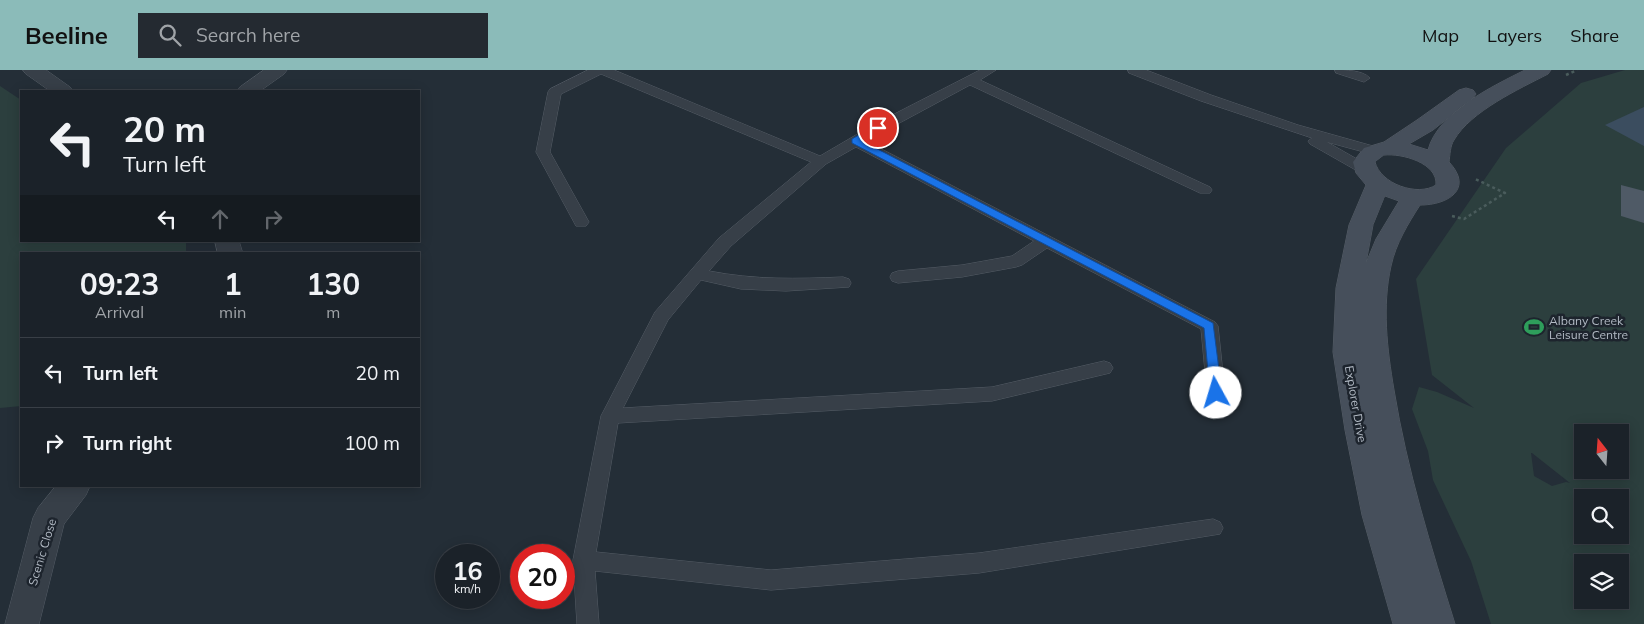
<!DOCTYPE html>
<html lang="en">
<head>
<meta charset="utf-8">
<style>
	:root { --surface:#1b2229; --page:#242a31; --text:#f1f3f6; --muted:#a0a4a8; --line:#393f46; --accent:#8bbbb9 }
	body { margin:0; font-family:Mulish,sans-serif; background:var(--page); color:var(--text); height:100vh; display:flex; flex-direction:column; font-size:19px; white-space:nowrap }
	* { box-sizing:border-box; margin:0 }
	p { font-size:16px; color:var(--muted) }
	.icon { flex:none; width:28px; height:28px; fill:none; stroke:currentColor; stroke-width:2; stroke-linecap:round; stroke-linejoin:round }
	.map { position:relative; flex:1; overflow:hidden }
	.panel { position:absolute; left:20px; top:182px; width:400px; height:235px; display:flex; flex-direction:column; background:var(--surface); border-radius:0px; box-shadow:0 2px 12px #0003,0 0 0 1px var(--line) }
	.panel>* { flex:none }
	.guide { position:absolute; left:20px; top:20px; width:400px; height:152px; border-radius:0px; box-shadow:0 2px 12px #0003,0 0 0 1px var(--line); background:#1b2229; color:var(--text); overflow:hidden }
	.needle { width:32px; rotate:343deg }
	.controls { position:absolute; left:1574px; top:354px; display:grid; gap:10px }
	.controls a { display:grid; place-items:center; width:55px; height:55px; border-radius:0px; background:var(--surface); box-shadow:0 2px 12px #0003,0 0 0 1px var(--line); font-size:25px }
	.speed { position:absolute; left:435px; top:474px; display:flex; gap:10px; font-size:25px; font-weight:700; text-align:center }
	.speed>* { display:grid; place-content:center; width:65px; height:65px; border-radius:50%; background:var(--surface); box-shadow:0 2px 12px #0003,0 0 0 1px var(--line); line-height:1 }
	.speed small { font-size:12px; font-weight:400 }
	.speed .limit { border:8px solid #d22; background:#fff; color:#111 }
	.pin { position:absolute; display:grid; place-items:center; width:42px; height:42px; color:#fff; margin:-21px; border:2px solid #fff; border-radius:50%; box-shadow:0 1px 5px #0007 }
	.me { position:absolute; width:55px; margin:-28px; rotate:354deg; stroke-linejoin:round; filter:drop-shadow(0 0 4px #0008) }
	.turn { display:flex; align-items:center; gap:18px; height:105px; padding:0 20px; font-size:22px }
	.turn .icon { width:65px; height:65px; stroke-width:2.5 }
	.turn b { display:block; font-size:35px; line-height:42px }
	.lanes { display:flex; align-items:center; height:48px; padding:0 20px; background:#0003; justify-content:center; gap:25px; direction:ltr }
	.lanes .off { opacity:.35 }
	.eta { display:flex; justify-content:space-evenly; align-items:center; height:85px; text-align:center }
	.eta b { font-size:30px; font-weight:700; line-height:35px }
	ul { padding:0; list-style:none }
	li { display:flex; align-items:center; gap:15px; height:70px; padding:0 20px; border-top:1px solid var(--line) }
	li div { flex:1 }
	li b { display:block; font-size:19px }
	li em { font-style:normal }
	header { display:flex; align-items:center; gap:30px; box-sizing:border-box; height:70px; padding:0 25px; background:var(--accent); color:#111 }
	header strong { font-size:24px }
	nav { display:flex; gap:28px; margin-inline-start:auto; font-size:18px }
	.search { width:350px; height:45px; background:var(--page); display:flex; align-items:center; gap:12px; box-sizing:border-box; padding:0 18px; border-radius:0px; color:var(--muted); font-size:19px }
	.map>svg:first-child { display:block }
	.green { fill:#2c3f3e; fill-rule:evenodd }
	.water { fill:#3b4d5f }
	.building { fill:#4f5a66 }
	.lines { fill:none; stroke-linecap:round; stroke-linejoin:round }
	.lane-casing { stroke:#555d66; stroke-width:1 }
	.street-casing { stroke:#555d66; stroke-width:1 }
	.secondary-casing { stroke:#555d66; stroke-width:1 }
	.path { stroke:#4a5c5c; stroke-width:2.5; stroke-dasharray:3 3; stroke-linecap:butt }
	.lane { fill:#373f48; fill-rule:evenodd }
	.street { fill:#373f48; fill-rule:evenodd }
	.secondary { fill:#464f5b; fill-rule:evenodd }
	.route { fill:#1a73e8; stroke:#114b97 }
	.labels { text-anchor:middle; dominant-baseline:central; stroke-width:5; stroke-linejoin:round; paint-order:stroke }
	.poi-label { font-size:12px; fill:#b2bac4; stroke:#1d242d; text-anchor:start }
	.street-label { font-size:12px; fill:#b2bac4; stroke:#1d242d }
</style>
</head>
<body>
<header>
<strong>Beeline</strong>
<div class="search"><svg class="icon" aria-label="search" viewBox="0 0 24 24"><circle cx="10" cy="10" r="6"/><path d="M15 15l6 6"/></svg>Search here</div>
<nav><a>Map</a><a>Layers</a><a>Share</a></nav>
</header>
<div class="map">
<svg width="1644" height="554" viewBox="0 0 1644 554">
	<rect width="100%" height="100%" fill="#242e37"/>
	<g class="green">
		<path d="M1625,0H1644V554H1491L1471,491L1433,410L1428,381L1412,339L1419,317L1437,322L1474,338L1432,305L1416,209L1506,78L1581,13ZM1582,362H1620V400H1582ZM1531,383H1532L1570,413L1566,412L1552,416L1534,406ZM1582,428H1620V465H1582ZM1582,492H1620V530H1582Z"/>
		<polygon points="0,16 21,30 21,171 186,171 186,184 21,184 21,336 0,338"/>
	</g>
	<polygon class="water" points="1644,37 1644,76 1605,55"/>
	<polygon class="building" points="1621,115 1644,121 1644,153 1621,146"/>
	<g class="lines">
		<defs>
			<g id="lane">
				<path d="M588,0H614L820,86L873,55L980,0H996L980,10L1210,117L1212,120L1210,123H1200L970,15L866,71L1215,252L1218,256L1225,323L1222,328L1216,330L1210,328L1207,323L1201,259L1047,178L1022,195L1016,197L962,207L898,213L892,211L890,207L892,203L898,201L962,195L1012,186L1034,171L856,77L826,94L731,176L709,201C755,210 797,209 843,207L849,209L851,213L849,217L786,221L741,219L701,210L668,250L623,338L992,317L1104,291L1110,293L1113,298L1110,303L992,331L618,353L596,482L771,500L979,483L1213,449L1220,452L1223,458L1220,464L979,503L771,520L595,501L599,554H577L573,490L601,346L655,242L719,168L811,92L601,4L561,24L550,82L589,152L586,156H576L536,82L548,22L550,19Z"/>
				<polygon points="1128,0 1146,0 1211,25 1298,55 1380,78 1382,81 1380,84 1375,85 1327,72 1371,97 1373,100 1371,103 1361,103 1310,74 1308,71 1312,68 1201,31 1129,3"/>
				<path d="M1335,0C1346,0 1362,0 1370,8L1364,12L1336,3Z"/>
			</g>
			<g id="street">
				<polygon points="23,0 46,0 70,17 73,21 50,21 26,4"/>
				<polygon points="264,0 287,0 284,4 260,21 237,21 240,17"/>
				<polygon points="215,171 239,171 243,184 218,184"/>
				<polygon points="56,416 90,416 86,425 64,454 39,554 5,554 33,448 38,438"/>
			</g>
			<path id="secondary" d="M1525,0H1551L1548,4C1519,19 1471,41 1454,70C1450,76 1450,85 1449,92C1474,119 1448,135 1420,135C1408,154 1396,173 1391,196C1382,236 1387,279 1394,320C1407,400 1431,477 1455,554H1393L1362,445L1345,360L1333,282L1336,218L1349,155L1366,115L1356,103L1353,92L1364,78L1384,72L1417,50L1459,20L1466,18L1473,20L1476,24L1473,28L1433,60L1409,74L1428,80C1438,42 1493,16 1525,0ZM1384,85C1402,83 1438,93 1436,115C1418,127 1380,114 1375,92ZM1385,126L1399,131L1376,169L1366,193L1373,155Z"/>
		</defs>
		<use href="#lane" class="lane-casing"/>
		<use href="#street" class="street-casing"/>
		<use href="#secondary" class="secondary-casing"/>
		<g class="path">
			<polyline points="1566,5 1577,0"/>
			<polyline points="1452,146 1464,149 1505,123 1475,109"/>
		</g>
		<use href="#lane" class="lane"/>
		<use href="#street" class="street"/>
		<use href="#secondary" class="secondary"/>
	</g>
	<polygon class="route" points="874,56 878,56 882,58 862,71 1213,253 1222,323 1220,326 1212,326 1210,323 1204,258 852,73 852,69"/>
	<defs>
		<symbol id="stadium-bare" viewBox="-9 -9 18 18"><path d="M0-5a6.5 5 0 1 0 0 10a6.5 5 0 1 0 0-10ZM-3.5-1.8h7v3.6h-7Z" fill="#2e9e5b" stroke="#1d242d" stroke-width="2.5" paint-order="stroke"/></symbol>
	</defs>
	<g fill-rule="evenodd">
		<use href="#stadium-bare" x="1520" y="243" width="28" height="28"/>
	</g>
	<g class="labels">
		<g class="poi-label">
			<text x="1549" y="250">Albany Creek<tspan x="1549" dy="14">Leisure Centre</tspan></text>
		</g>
		<g class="street-label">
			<text transform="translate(1356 334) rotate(80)">Explorer Drive</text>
			<text transform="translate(42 482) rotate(-73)">Scenic Close</text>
		</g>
	</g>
</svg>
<div class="controls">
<a><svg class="needle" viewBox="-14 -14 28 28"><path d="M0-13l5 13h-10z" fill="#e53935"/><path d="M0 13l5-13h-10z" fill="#a0a4a8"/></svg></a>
<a><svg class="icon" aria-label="search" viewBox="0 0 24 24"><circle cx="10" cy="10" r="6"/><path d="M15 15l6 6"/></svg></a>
<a><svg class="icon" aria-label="layers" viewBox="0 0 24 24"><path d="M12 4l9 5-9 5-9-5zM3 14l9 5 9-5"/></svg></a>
</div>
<div class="speed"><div>16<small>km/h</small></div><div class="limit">20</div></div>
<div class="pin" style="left:878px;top:58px;background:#d93025"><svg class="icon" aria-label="arrive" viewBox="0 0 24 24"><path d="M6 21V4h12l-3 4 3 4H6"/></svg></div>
<svg class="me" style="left:1216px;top:323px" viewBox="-20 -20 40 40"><circle r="19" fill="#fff"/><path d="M0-13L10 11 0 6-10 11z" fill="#1a73e8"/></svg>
<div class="guide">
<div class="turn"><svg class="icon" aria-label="left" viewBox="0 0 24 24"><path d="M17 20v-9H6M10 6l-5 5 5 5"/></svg><div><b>20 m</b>Turn left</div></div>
<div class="lanes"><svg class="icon" aria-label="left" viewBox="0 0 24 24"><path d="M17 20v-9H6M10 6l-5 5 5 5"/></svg><svg class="icon off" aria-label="ahead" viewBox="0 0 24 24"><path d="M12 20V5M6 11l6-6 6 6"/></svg><svg class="icon off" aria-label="right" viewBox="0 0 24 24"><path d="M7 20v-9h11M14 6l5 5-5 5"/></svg></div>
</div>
<section class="panel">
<div class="eta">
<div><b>09:23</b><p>Arrival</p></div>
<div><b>1</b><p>min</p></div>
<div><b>130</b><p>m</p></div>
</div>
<ul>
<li><svg class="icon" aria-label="left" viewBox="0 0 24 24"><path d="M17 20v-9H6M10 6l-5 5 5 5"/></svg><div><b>Turn left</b></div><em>20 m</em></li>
<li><svg class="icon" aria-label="right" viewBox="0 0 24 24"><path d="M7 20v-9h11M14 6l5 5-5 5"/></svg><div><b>Turn right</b></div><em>100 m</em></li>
</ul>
</section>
</div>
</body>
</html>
